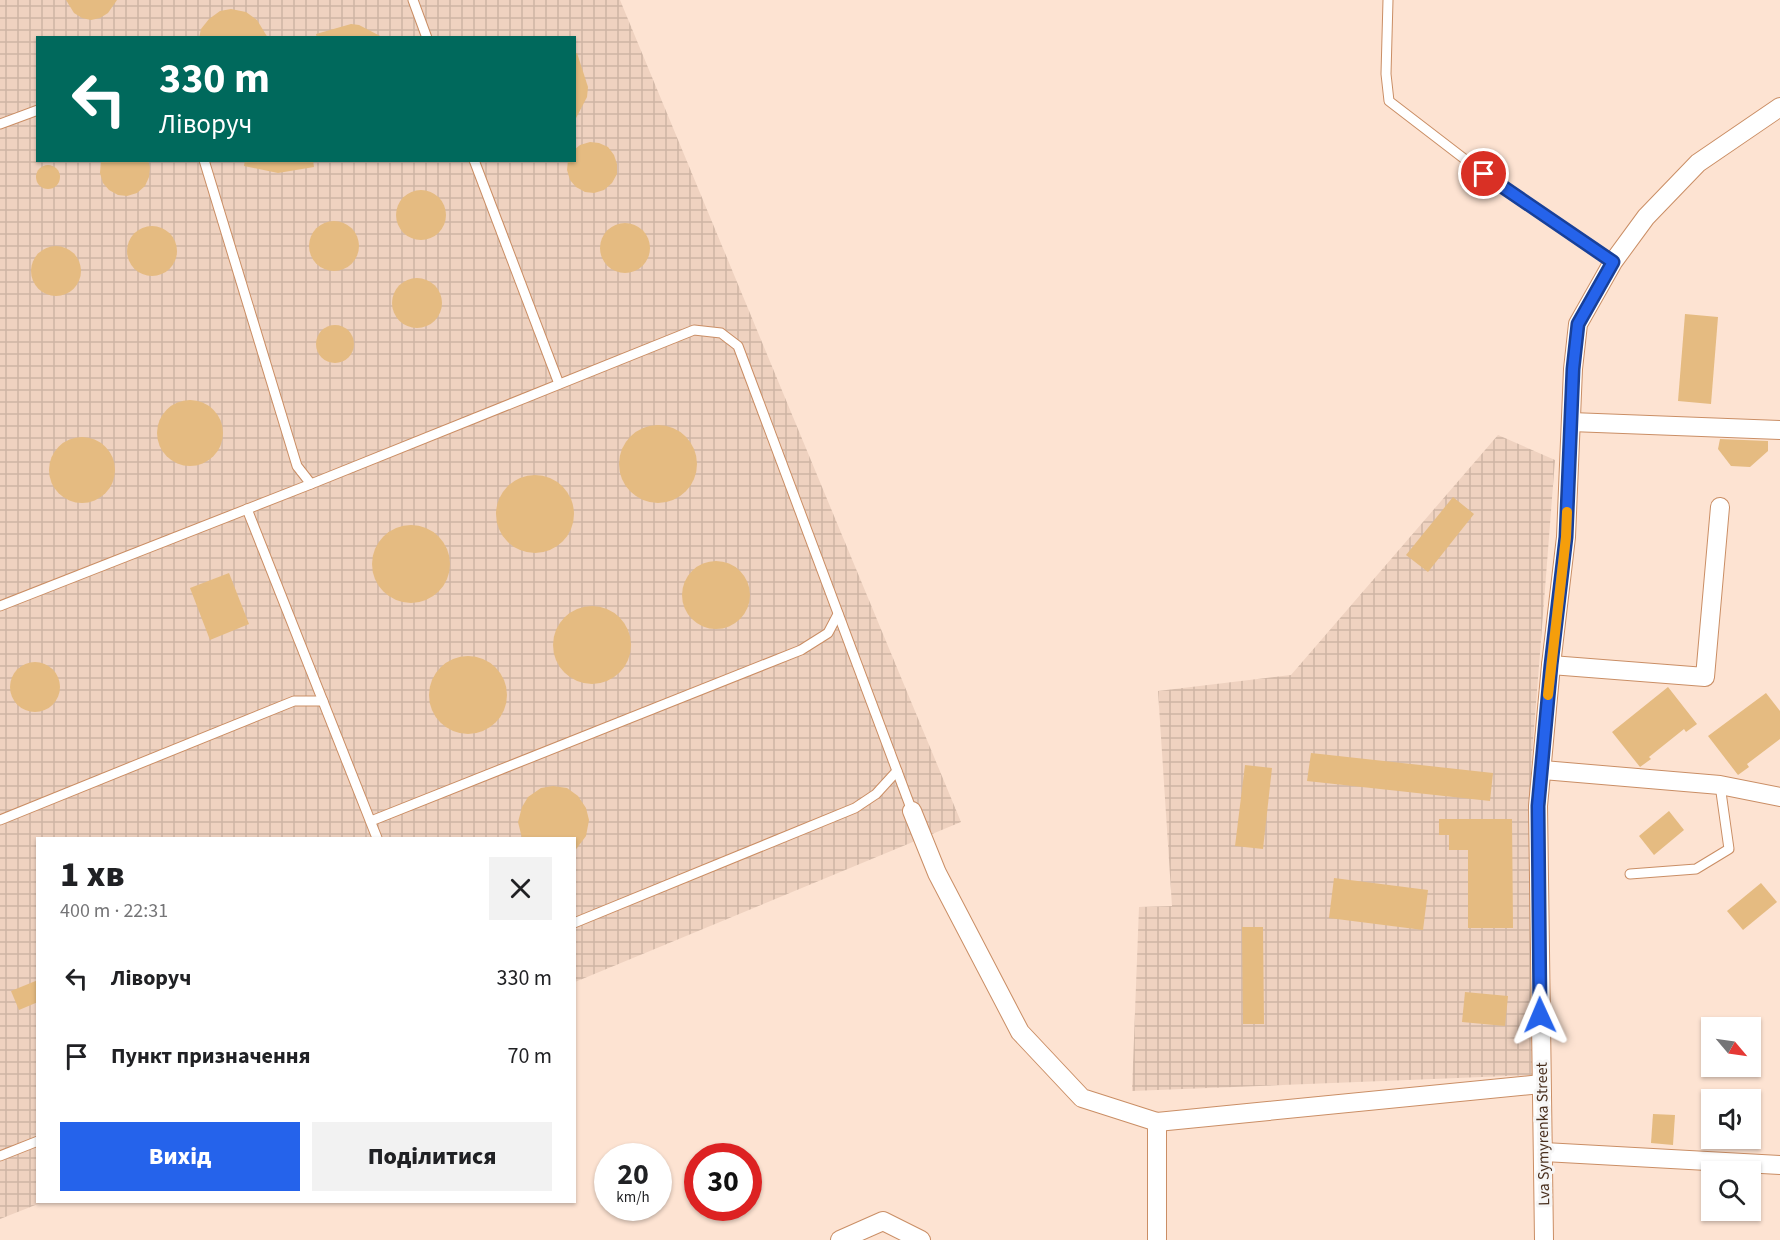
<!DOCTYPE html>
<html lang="uk">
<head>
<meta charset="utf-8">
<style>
	:root { --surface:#fff; --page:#f2f2f2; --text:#202124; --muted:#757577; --accent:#2563eb }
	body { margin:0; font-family:"Source Sans 3",sans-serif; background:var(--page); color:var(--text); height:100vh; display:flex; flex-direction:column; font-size:22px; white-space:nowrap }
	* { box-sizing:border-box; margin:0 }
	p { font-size:20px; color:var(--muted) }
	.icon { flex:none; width:33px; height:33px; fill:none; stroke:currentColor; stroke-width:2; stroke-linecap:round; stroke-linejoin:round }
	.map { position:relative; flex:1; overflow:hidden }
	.sheet { position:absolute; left:36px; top:837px; width:540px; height:366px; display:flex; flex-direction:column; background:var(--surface); border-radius:0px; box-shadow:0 2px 4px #0004 }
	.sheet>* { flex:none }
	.guide { position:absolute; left:36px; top:36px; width:540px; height:126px; border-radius:0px; box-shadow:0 2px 4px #0004; background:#00695c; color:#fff; overflow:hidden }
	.needle { width:39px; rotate:119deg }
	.buttons { position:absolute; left:1701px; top:1017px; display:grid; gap:12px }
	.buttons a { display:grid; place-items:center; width:60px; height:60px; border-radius:0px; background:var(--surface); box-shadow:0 2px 4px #0004; font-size:30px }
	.speed { position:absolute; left:594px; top:1143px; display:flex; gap:12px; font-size:30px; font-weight:700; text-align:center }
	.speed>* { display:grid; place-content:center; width:78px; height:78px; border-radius:50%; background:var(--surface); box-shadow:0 2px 4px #0004; line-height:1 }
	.speed small { font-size:15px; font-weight:400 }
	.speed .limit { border:9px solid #d22; background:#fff; color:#111 }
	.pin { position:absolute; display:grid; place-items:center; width:51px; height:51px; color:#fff; margin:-26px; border:3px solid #fff; border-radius:50%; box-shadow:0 2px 6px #0007 }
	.me { position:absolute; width:66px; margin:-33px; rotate:359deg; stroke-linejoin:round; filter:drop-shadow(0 0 4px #0008) }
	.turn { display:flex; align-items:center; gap:21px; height:126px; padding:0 24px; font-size:27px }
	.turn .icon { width:78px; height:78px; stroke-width:2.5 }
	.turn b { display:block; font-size:42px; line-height:51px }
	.round { display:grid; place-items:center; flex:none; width:63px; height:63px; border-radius:0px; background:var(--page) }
	.head { display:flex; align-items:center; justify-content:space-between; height:102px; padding:0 24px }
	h1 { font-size:36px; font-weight:800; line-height:45px }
	.primary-button { display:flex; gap:12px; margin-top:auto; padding:12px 24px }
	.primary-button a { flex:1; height:69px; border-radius:0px; background:var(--accent); color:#fff; font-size:24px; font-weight:800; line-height:69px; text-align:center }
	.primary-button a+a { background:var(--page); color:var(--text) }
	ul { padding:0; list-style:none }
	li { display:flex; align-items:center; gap:18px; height:78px; padding:0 24px }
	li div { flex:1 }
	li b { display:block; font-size:22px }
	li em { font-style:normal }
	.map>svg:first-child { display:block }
	.industrial { fill:url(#industrial-grid); fill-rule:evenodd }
	.building { fill:#e5bb81 }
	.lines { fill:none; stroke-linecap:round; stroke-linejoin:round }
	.service-casing { stroke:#ca8e65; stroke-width:11 }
	.minor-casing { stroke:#ca8e65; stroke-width:20 }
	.service { stroke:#fff; stroke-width:9 }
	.minor { stroke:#fff; stroke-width:18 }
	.route-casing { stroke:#184099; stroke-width:15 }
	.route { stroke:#2563eb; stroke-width:10 }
	.slow { stroke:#f59e0b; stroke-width:10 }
	.labels { text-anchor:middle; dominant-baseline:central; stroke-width:6; stroke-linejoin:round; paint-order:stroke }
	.street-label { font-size:16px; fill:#4a301f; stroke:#f6f6f6 }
</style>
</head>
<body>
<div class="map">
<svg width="1780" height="1240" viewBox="0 0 1780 1240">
	<defs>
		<pattern id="industrial-grid" width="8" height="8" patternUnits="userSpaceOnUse" patternTransform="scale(1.5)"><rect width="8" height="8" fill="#efd2c0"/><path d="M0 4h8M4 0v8" fill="none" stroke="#ceb5a5"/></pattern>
	</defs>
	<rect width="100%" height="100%" fill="#fde3d2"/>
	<g class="industrial">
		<path d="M0,0H620L961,822L575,982L574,838H38V1202H43L0,1219ZM38,38H574V160H38Z"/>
		<polygon points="1498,435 1555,460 1531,769 1534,1075 1132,1091 1139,907 1172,906 1158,691 1291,675"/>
	</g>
	<g class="building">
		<polygon points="66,0 117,0 108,13 100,18 91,20 82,18 74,13"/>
		<polygon points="231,9 246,12 257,20 268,38 199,38 201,29 209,19 220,11"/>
		<polygon points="351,24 359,25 384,38 317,38 316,34"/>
		<polygon points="577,53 588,87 587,97 574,122 574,54"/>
		<polygon points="590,142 599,143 608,147 614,155 617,164 617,174 612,183 604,190 594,193 585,192 576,187 570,180 567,170 568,160 574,160 574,150 580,145"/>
		<polygon points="101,160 148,160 150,167 149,177 145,186 137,193 127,196 118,195 109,190 103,183 100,173"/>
		<polygon points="245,160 313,160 314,167 278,173 244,166"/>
		<circle cx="48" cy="177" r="12"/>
		<circle cx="421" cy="215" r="25"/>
		<circle cx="334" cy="246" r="25"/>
		<circle cx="625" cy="248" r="25"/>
		<circle cx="152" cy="251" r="25"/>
		<circle cx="56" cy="271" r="25"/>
		<circle cx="417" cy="303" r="25"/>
		<polygon points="1685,314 1718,317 1711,404 1678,401"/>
		<circle cx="335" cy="344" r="19"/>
		<circle cx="190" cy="433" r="33"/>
		<circle cx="658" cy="464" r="39"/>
		<circle cx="82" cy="470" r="33"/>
		<polygon points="1720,439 1768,441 1768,451 1750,467 1731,466 1718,449"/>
		<circle cx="535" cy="514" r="39"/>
		<polygon points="1453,497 1474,514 1428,572 1406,555"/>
		<circle cx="411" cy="564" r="39"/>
		<circle cx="716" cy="595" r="34"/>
		<polygon points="229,573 249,624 210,640 190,588"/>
		<circle cx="592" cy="645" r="39"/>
		<circle cx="468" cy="695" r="39"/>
		<circle cx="35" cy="687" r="25"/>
		<polygon points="1668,687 1697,724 1686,732 1684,729 1649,757 1651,759 1640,767 1612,732"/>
		<polygon points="1766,693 1780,711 1780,739 1747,764 1749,767 1738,775 1708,736"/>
		<polygon points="1311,753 1493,773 1490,801 1307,781"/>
		<polygon points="1245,765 1272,768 1263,849 1235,846"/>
		<polygon points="553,786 567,788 578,796 586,808 589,820 586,836 574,852 574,838 522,838 518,822 522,807 528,797 541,788"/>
		<polygon points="1669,811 1684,830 1654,855 1639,836"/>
		<polygon points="1439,819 1512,819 1513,928 1468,928 1468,850 1449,850 1449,835 1439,835"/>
		<polygon points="1334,878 1428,890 1423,930 1329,918"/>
		<polygon points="1761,883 1777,902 1743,930 1727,911"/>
		<polygon points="1242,927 1263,927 1264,1024 1243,1024"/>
		<polygon points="38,980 38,1002 19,1010 11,991"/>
		<polygon points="1465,992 1508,996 1505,1026 1462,1022"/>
		<polygon points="1653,1114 1675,1115 1673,1145 1651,1143"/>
	</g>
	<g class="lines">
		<defs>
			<g id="service">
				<polyline points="413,0 427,38"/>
				<polyline points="1388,0 1386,74 1389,101 1484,174 1613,262"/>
				<polyline points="0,124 38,110"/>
				<polyline points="204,160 297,466 311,484"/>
				<polyline points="474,160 559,384"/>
				<polyline points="247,509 377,838"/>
				<polyline points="0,606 311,484 694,330 721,333 738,346 912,811"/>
				<polyline points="0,820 294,701 323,701"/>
				<polyline points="371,821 801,650 828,633 838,614"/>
				<polyline points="1630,874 1696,869 1729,849 1720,785"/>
				<polyline points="574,923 855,808 876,794 897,771"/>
				<polyline points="0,1156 38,1141"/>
			</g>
			<g id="minor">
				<polyline points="1571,422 1780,430"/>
				<polyline points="1551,665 1705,677 1720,507"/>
				<polyline points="1543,770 1720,785 1780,797"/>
				<polyline points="912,811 937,873 1020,1032 1082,1098 1157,1122 1541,1084"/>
				<polyline points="1544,1152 1780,1165"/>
				<polyline points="840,1240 883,1221 921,1240"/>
				<polyline points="1157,1240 1157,1122"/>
				<polyline points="1544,1240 1538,806 1551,665 1566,537 1573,369 1578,324 1613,262 1646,217 1698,163 1780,107"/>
			</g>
		</defs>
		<use href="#service" class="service-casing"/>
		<use href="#minor" class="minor-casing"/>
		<use href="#service" class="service"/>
		<use href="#minor" class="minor"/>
	</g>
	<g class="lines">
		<defs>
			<polyline id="route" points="1484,174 1613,262 1578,324 1573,369 1566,537 1551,665 1538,806 1540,1015"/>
		</defs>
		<use href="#route" class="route-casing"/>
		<use href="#route" class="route"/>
		<polyline class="slow" points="1548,695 1566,537 1567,512"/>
	</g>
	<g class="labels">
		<g class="street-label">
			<text transform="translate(1543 1134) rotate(-91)">Lva Symyrenka Street</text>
		</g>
	</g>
</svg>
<div class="buttons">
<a><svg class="needle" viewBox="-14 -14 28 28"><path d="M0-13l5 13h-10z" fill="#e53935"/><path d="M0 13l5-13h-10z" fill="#757577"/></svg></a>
<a><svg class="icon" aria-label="sound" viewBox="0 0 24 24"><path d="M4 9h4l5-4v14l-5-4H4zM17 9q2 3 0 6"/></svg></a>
<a><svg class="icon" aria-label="search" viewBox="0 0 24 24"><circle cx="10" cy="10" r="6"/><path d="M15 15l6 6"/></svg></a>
</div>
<div class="speed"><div>20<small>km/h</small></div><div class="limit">30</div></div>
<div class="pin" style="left:1484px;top:174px;background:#d93025"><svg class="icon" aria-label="arrive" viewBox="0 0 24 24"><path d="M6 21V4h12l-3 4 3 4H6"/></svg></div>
<svg class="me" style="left:1540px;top:1015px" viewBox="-20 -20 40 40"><path d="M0-17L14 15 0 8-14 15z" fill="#2563eb" stroke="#fff" stroke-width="4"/></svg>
<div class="guide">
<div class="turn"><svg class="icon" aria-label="left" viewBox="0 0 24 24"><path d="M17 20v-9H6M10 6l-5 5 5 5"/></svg><div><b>330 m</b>Ліворуч</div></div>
</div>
<section class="sheet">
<div class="head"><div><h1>1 хв</h1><p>400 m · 22:31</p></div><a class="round"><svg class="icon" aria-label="close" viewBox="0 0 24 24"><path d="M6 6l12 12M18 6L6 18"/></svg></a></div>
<ul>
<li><svg class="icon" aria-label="left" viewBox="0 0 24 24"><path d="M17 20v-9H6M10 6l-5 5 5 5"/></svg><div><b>Ліворуч</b></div><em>330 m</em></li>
<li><svg class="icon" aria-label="arrive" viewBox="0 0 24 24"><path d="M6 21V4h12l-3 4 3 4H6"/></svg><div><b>Пункт призначення</b></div><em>70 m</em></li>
</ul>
<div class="primary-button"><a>Вихід</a><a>Поділитися</a></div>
</section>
</div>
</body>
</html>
